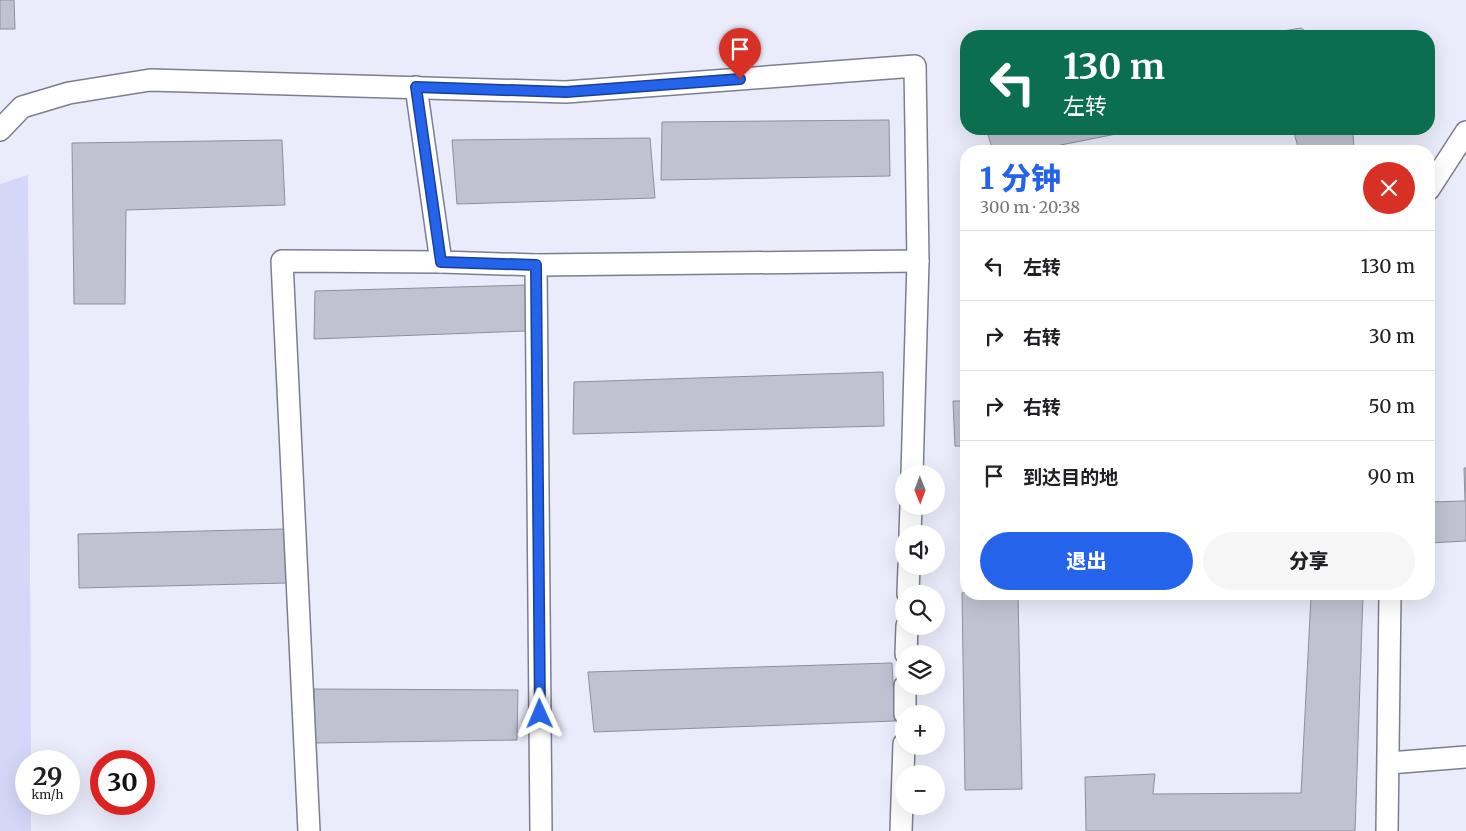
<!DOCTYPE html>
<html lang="zh">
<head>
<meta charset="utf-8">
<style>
	:root { --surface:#fff; --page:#f6f6f6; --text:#202124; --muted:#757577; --line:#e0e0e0; --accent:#2563eb }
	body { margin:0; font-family:Merriweather,"Noto Sans SC",serif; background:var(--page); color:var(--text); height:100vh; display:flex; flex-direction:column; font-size:19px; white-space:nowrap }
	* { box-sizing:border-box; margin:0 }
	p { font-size:16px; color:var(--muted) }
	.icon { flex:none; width:28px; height:28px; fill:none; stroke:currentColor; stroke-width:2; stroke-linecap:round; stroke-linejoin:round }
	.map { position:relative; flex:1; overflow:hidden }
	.panel { position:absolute; left:960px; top:145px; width:475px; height:455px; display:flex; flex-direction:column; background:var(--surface); border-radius:20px; box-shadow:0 5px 20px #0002 }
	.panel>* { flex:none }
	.hud { position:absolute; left:960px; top:30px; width:475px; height:105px; border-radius:20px; box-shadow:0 5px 20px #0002; background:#0b6e4f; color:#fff; overflow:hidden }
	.needle { width:32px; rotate:179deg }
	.controls { position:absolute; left:895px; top:465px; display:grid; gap:10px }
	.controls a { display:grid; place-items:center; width:50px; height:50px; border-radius:50%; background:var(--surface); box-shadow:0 5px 20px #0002; font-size:25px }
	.speed { position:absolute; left:15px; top:750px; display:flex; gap:10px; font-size:25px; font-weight:700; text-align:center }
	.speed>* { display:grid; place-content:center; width:65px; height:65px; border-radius:50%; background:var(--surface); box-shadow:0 5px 20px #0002; line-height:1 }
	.speed small { font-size:12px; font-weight:400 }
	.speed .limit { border:8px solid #d22; background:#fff; color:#111 }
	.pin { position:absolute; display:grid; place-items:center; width:42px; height:42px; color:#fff; margin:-51px -21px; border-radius:50% 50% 50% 0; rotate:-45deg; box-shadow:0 0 5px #0007 }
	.pin .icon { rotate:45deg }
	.me { position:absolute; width:55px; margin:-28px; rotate:359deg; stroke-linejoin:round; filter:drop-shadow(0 0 4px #0008) }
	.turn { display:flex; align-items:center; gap:18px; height:105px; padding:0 20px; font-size:22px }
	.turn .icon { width:65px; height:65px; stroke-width:2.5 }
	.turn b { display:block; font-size:35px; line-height:42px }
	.round { display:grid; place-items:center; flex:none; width:52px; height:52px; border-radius:26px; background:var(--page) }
	.summary { display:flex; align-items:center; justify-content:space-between; height:85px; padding:0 20px }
	h1 { font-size:30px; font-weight:800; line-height:38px; color:var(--accent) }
	.button { display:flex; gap:10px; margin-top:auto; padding:10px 20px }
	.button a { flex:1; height:58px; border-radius:30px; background:var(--accent); color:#fff; font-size:20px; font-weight:800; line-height:58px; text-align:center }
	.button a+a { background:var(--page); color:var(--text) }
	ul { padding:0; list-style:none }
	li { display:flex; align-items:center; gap:15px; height:70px; padding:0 20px; border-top:1px solid var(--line) }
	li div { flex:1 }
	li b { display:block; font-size:19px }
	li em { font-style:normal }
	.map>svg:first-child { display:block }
	.green { fill:#d4d7f8 }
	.building { fill:#c1c2d1; stroke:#8d8f9c }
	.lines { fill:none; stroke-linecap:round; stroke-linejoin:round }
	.street-casing { stroke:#7d7e8c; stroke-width:24 }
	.street { stroke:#fff; stroke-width:21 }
	.route-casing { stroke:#184099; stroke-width:12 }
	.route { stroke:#2563eb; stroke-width:9 }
</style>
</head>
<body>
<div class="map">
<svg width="1466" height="831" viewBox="0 0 1466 831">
	<rect width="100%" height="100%" fill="#ebecfb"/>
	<polygon class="green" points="28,175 31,761 26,761 26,804 31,804 31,831 0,831 0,184"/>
	<g class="building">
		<polygon points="0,0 14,0 15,29 0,29"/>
		<polygon points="1301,28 1313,36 1266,36 1265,34"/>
		<polygon points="889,120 890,176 661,180 662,122"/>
		<polygon points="986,129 1141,129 1031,151 993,151"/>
		<polygon points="1293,129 1353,129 1354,151 1299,151"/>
		<polygon points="650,138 655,198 457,204 452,140"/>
		<polygon points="282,140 285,205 126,210 125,304 74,304 72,143"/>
		<polygon points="528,285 526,331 314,339 315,291"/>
		<polygon points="883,372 884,426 573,434 574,382"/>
		<polygon points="953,401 966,401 966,446 955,446"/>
		<polygon points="1464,468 1466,468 1466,541 1429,543 1429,502 1465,501"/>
		<polygon points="285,529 287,583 79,588 78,534"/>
		<polygon points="966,592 1018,594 1022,789 965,790 962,593"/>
		<polygon points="1242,594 1363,594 1355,831 1086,831 1085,777 1155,774 1153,794 1301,793 1311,596"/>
		<polygon points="892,663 895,721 594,732 588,672"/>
		<polygon points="314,689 518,690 517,740 315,743"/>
	</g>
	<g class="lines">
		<defs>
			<g id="street">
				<polyline points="416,87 441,262 536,265 541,831"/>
				<polyline points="0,130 22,107 69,93 150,80 566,92 915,66 918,261 536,265"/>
				<polyline points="1429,189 1466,132"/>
				<polyline points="912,474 918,261"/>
				<polyline points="910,534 911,506"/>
				<polyline points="908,594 909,566"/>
				<polyline points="906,654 907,626"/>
				<polyline points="905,714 905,686"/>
				<polyline points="1389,763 1466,757"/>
				<polyline points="309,831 282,261 441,262"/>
				<polyline points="901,831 904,744"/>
				<polyline points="1387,831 1390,594"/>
			</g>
		</defs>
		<use href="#street" class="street-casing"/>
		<use href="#street" class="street"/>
	</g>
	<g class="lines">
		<defs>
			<polyline id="route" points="540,714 536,265 441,262 416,87 566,92 740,79"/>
		</defs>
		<use href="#route" class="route-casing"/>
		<use href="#route" class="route"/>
	</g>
</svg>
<div class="controls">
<a><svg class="needle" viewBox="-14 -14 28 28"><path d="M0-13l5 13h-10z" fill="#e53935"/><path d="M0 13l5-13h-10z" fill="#757577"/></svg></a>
<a><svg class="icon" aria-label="sound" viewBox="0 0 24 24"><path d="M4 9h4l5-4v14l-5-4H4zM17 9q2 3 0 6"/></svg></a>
<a><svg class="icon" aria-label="search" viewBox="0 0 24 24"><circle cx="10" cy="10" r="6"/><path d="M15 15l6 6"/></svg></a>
<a><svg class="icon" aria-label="layers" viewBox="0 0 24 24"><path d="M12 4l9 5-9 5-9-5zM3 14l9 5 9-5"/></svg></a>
<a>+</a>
<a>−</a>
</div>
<div class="speed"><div>29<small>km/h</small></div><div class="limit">30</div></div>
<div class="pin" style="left:740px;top:79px;background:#d93025"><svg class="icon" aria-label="arrive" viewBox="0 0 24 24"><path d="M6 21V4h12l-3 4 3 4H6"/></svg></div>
<svg class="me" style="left:540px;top:714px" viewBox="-20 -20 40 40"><path d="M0-17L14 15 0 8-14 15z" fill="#2563eb" stroke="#fff" stroke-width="4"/></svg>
<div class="hud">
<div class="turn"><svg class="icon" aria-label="left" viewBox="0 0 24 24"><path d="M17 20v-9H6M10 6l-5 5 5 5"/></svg><div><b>130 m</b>左转</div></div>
</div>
<section class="panel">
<div class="summary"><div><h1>1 分钟</h1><p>300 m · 20:38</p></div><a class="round" style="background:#d93025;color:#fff"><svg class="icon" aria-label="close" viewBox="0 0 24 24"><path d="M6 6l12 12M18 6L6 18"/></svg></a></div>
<ul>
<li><svg class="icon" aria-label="left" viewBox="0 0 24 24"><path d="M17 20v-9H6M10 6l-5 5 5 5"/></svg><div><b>左转</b></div><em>130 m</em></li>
<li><svg class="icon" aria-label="right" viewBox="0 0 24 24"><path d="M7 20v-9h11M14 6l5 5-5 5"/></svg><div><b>右转</b></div><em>30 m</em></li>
<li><svg class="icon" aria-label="right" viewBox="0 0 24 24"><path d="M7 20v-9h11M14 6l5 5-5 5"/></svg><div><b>右转</b></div><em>50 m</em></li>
<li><svg class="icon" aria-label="arrive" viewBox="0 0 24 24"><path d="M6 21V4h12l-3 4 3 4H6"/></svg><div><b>到达目的地</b></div><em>90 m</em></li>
</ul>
<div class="button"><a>退出</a><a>分享</a></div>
</section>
</div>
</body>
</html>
